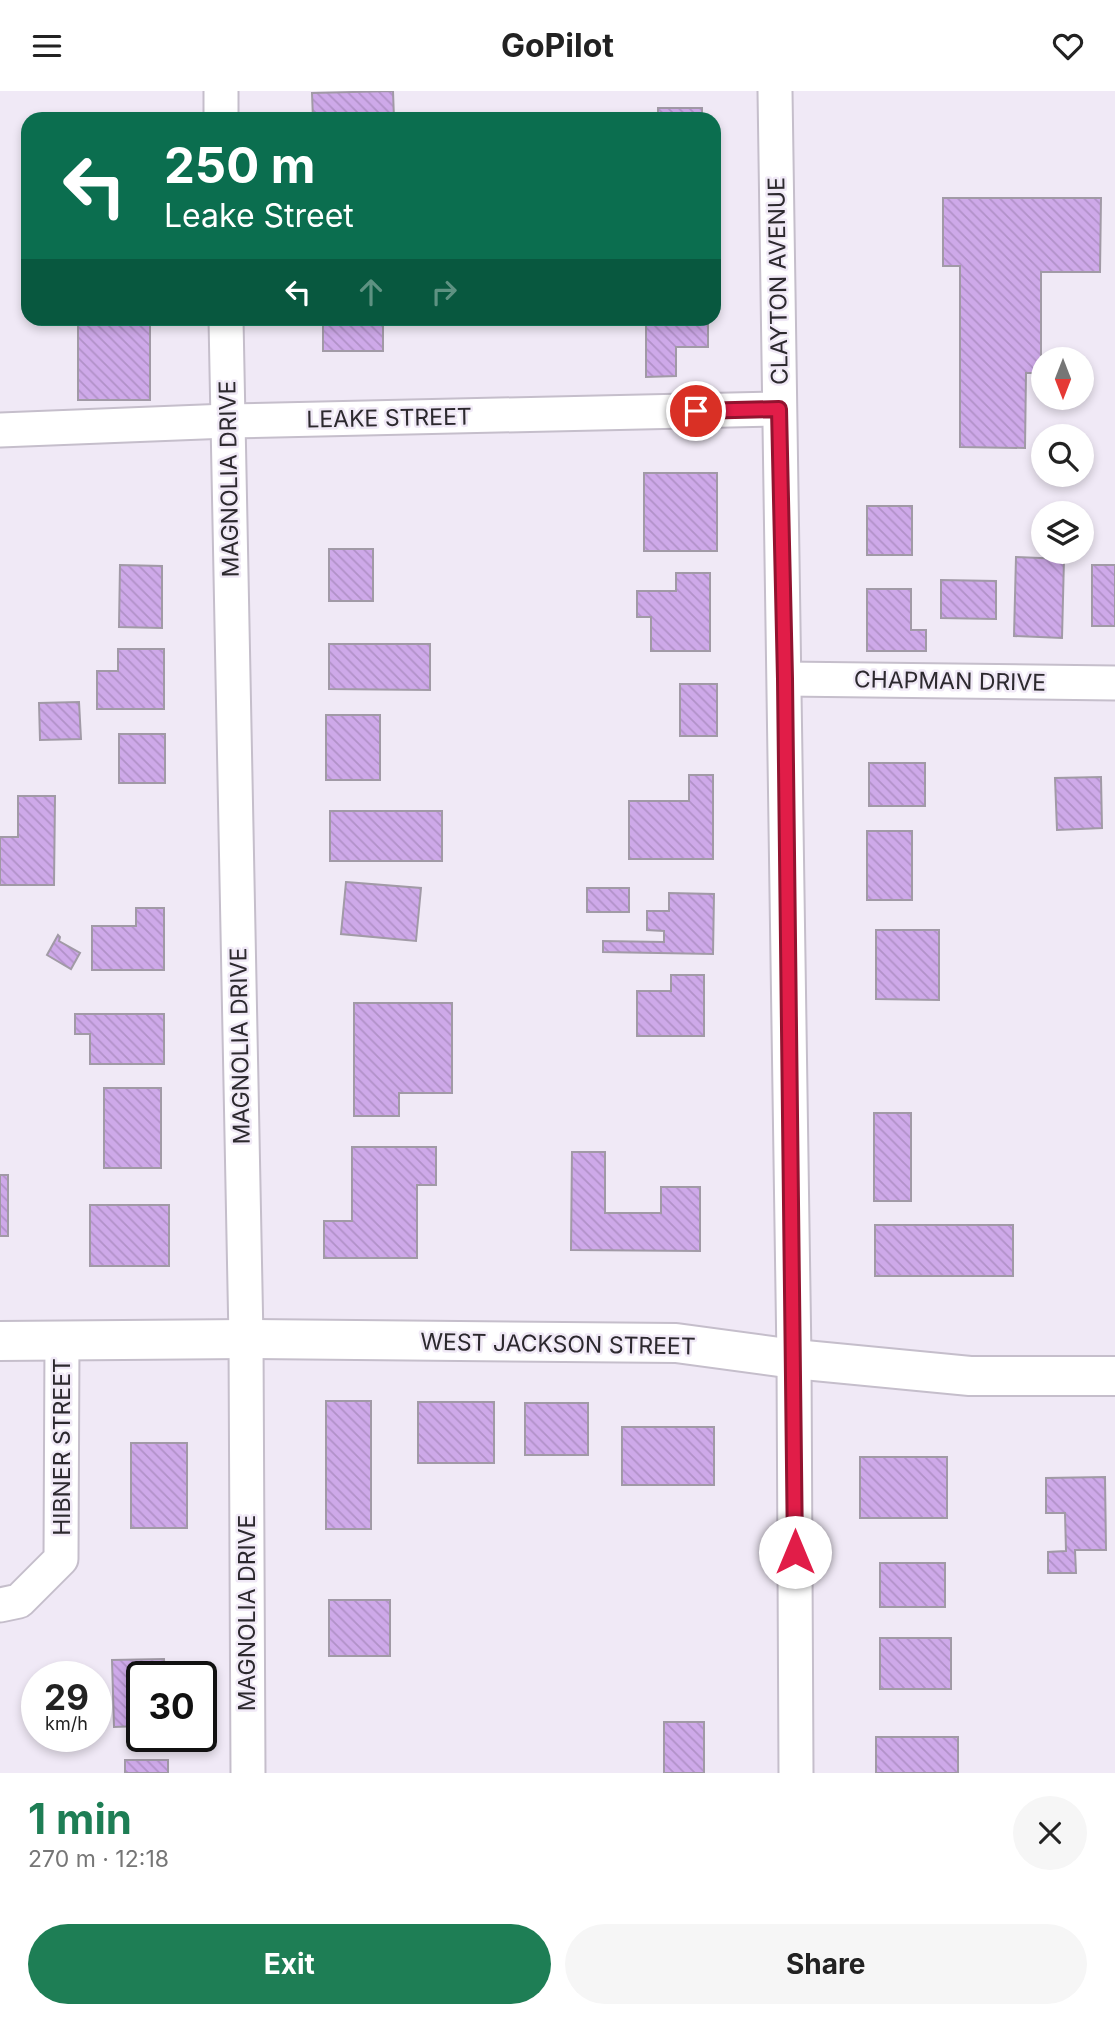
<!DOCTYPE html>
<html lang="en">
<head>
<meta charset="utf-8">
<style>
	:root { --surface:#fff; --page:#f6f6f6; --text:#222; --muted:#767676; --accent:#1e7e55 }
	body { margin:0; font-family:Inter,sans-serif; background:var(--page); color:var(--text); height:100vh; display:flex; flex-direction:column; font-size:26px; white-space:nowrap }
	* { box-sizing:border-box; margin:0 }
	p { font-size:23px; color:var(--muted) }
	.icon { flex:none; width:38px; height:38px; fill:none; stroke:currentColor; stroke-width:2; stroke-linecap:round; stroke-linejoin:round }
	.map { position:relative; height:1682px; overflow:hidden }
	.details { display:flex; flex-direction:column; background:var(--surface); flex:1 }
	.details>* { flex:none }
	.banner { position:absolute; left:21px; top:21px; width:700px; height:214px; border-radius:21px; box-shadow:0 4px 10px #0003; background:#0b6e4f; color:#fff; overflow:hidden }
	.needle { width:46px; rotate:180deg }
	.tools { position:absolute; left:1031px; top:256px; display:grid; gap:14px }
	.tools a { display:grid; place-items:center; width:63px; height:63px; border-radius:50%; background:var(--surface); box-shadow:0 4px 10px #0003; font-size:35px }
	.speed { position:absolute; left:21px; top:1570px; display:flex; gap:14px; font-size:35px; font-weight:700; text-align:center }
	.speed>* { display:grid; place-content:center; width:91px; height:91px; border-radius:50%; background:var(--surface); box-shadow:0 4px 10px #0003; line-height:1 }
	.speed small { font-size:18px; font-weight:400 }
	.speed .limit { border:4px solid #111; border-radius:10px; background:#fff; color:#111 }
	.pin { position:absolute; display:grid; place-items:center; width:60px; height:60px; color:#fff; margin:-30px; border:4px solid #fff; border-radius:50%; box-shadow:0 2px 7px #0007 }
	.me { position:absolute; width:77px; margin:-38px; rotate:0deg; stroke-linejoin:round; filter:drop-shadow(0 0 5px #0008) }
	.turn { display:flex; align-items:center; gap:24px; height:147px; padding:0 28px; font-size:32px }
	.turn .icon { width:91px; height:91px; stroke-width:2.5 }
	.turn b { display:block; font-size:49px; line-height:60px }
	.lanes { display:flex; align-items:center; height:66px; padding:0 28px; background:#0003; justify-content:center; gap:35px; direction:ltr }
	.lanes .off { opacity:.35 }
	.round { display:grid; place-items:center; flex:none; width:74px; height:74px; border-radius:37px; background:var(--page) }
	.summary { display:flex; align-items:center; justify-content:space-between; height:119px; padding:0 28px }
	h1 { font-size:42px; font-weight:700; line-height:52px; color:var(--accent) }
	.button { display:flex; gap:14px; margin-top:auto; padding:14px 28px }
	.button a { flex:1; height:80px; border-radius:42px; background:var(--accent); color:#fff; font-size:28px; font-weight:700; line-height:80px; text-align:center }
	.button a+a { background:var(--page); color:var(--text) }
	header { display:flex; justify-content:space-between; align-items:center; height:91px; padding:0 28px; background:var(--surface); font-size:32px; font-weight:700 }
	.map>svg:first-child { display:block }
	.building { fill:url(#building-back-hatch); stroke:#a19aa6; stroke-width:2 }
	.lines { fill:none; stroke-linecap:round; stroke-linejoin:round }
	.minor-casing { stroke:#c5becb; stroke-width:37 }
	.tertiary-casing { stroke:#c5becb; stroke-width:42 }
	.minor { stroke:#fff; stroke-width:33 }
	.tertiary { stroke:#fff; stroke-width:38 }
	.route-casing { stroke:#92132f; stroke-width:18 }
	.route { stroke:#e11d48; stroke-width:12 }
	.labels { text-anchor:middle; dominant-baseline:central; stroke-width:5; stroke-linejoin:round; paint-order:stroke }
	.street-label { font-size:23px; fill:#2c292e; stroke:#f0e9f6 }
</style>
</head>
<body>
<header><svg class="icon" aria-label="menu" viewBox="0 0 24 24"><path d="M4 6h16M4 12h16M4 18h16"/></svg>GoPilot<svg class="icon" aria-label="heart" viewBox="0 0 24 24"><path d="M12 20l-8-8c-3-5 5-10 8-4 3-6 11-1 8 4z"/></svg></header>
<div class="map">
<svg width="1115" height="1682" viewBox="0 0 1115 1682">
	<defs>
		<pattern id="building-back-hatch" width="6" height="6" patternUnits="userSpaceOnUse" patternTransform="scale(1.75)"><rect width="6" height="6" fill="#cea9e9"/><path d="M-1 5l2 2M0 0l6 6M5-1l2 2" fill="none" stroke="#b191c8"/></pattern>
	</defs>
	<rect width="100%" height="100%" fill="#f0e9f6"/>
	<g class="building">
		<polygon points="393,0 394,28 313,28 312,2"/>
		<rect x="658" y="17" width="44" height="11"/>
		<polygon points="943,107 1101,107 1100,181 1041,181 1041,282 1026,282 1025,357 960,356 960,175 943,175"/>
		<rect x="78" y="228" width="72" height="81"/>
		<rect x="323" y="228" width="60" height="32"/>
		<polygon points="646,228 708,228 708,256 676,256 676,285 646,286"/>
		<rect x="644" y="382" width="73" height="78"/>
		<rect x="867" y="415" width="45" height="49"/>
		<rect x="329" y="458" width="44" height="52"/>
		<polygon points="1016,466 1064,468 1062,547 1014,545"/>
		<polygon points="120,474 162,475 162,537 119,536"/>
		<rect x="1092" y="474" width="23" height="61"/>
		<polygon points="676,482 710,482 710,560 651,560 651,526 637,526 637,500 676,500"/>
		<polygon points="941,489 996,490 996,528 941,527"/>
		<polygon points="867,498 911,498 911,539 926,539 926,560 867,560"/>
		<polygon points="329,553 430,553 430,599 329,598"/>
		<polygon points="118,558 164,558 164,618 97,618 97,580 118,580"/>
		<rect x="680" y="593" width="37" height="52"/>
		<polygon points="79,611 81,648 40,649 39,612"/>
		<rect x="326" y="624" width="54" height="65"/>
		<rect x="119" y="643" width="46" height="49"/>
		<rect x="869" y="672" width="56" height="43"/>
		<polygon points="689,684 713,684 713,768 629,768 629,710 689,710"/>
		<polygon points="1101,686 1102,737 1057,739 1055,687"/>
		<polygon points="18,705 55,705 54,794 0,794 0,746 18,746"/>
		<rect x="330" y="720" width="112" height="50"/>
		<rect x="867" y="740" width="45" height="69"/>
		<polygon points="346,791 421,797 416,850 341,843"/>
		<rect x="587" y="797" width="42" height="24"/>
		<polygon points="669,802 714,803 713,863 603,861 603,850 664,851 664,840 647,839 647,820 669,820"/>
		<polygon points="136,817 164,817 164,879 92,879 92,835 136,835"/>
		<polygon points="876,839 939,839 939,909 876,908"/>
		<polygon points="58,844 60,846 59,850 80,862 71,878 47,864"/>
		<polygon points="671,884 704,884 704,945 637,945 637,900 671,900"/>
		<polygon points="354,912 452,912 452,1002 399,1002 399,1025 354,1025"/>
		<polygon points="75,923 164,923 164,973 90,973 90,943 75,943"/>
		<rect x="104" y="997" width="57" height="80"/>
		<rect x="874" y="1022" width="37" height="88"/>
		<polygon points="352,1056 436,1056 436,1094 417,1094 417,1167 324,1167 324,1130 352,1130"/>
		<polygon points="572,1061 605,1061 605,1122 661,1122 661,1096 700,1096 700,1160 571,1159"/>
		<rect x="0" y="1084" width="8" height="61"/>
		<rect x="90" y="1114" width="79" height="61"/>
		<rect x="875" y="1134" width="138" height="51"/>
		<rect x="326" y="1310" width="45" height="128"/>
		<rect x="418" y="1311" width="76" height="61"/>
		<rect x="525" y="1312" width="63" height="52"/>
		<rect x="622" y="1336" width="92" height="58"/>
		<rect x="131" y="1352" width="56" height="85"/>
		<rect x="860" y="1366" width="87" height="61"/>
		<polygon points="1105,1386 1106,1459 1075,1459 1076,1482 1048,1482 1048,1461 1066,1460 1065,1422 1046,1422 1046,1387"/>
		<rect x="880" y="1472" width="65" height="44"/>
		<rect x="329" y="1509" width="61" height="56"/>
		<rect x="880" y="1547" width="71" height="51"/>
		<polygon points="164,1568 165,1586 142,1586 142,1635 114,1636 112,1569"/>
		<rect x="664" y="1631" width="40" height="51"/>
		<rect x="876" y="1646" width="82" height="36"/>
		<rect x="125" y="1669" width="43" height="13"/>
	</g>
	<g class="lines">
		<defs>
			<g id="minor">
				<polyline points="221,0 221,28"/>
				<polyline points="775,0 794,1268 796,1682"/>
				<polyline points="226,228 246,1248 248,1682"/>
				<polyline points="0,339 228,330 779,318"/>
				<polyline points="785,588 1115,592"/>
				<polyline points="0,1514 19,1510 61,1468 62,1250"/>
			</g>
			<polyline id="tertiary" points="0,1250 246,1248 676,1252 794,1268 970,1285 1115,1285"/>
		</defs>
		<use href="#minor" class="minor-casing"/>
		<use href="#tertiary" class="tertiary-casing"/>
		<use href="#minor" class="minor"/>
		<use href="#tertiary" class="tertiary"/>
	</g>
	<g class="lines">
		<defs>
			<polyline id="route" points="696,320 779,318 785,588 795,1461"/>
		</defs>
		<use href="#route" class="route-casing"/>
		<use href="#route" class="route"/>
	</g>
	<g class="labels">
		<g class="street-label">
			<text transform="translate(778 190) rotate(-91)">CLAYTON AVENUE</text>
			<text transform="translate(389 327) rotate(-1)">LEAKE STREET</text>
			<text transform="translate(229 388) rotate(-91)">MAGNOLIA DRIVE</text>
			<text transform="translate(950 590) rotate(1)">CHAPMAN DRIVE</text>
			<text transform="translate(240 955) rotate(-91)">MAGNOLIA DRIVE</text>
			<text transform="translate(558 1253) rotate(1)">WEST JACKSON STREET</text>
			<text transform="translate(62 1356) rotate(-90)">HIBNER STREET</text>
			<text transform="translate(247 1522) rotate(-90)">MAGNOLIA DRIVE</text>
		</g>
	</g>
</svg>
<div class="tools">
<a><svg class="needle" viewBox="-14 -14 28 28"><path d="M0-13l5 13h-10z" fill="#e53935"/><path d="M0 13l5-13h-10z" fill="#767676"/></svg></a>
<a><svg class="icon" aria-label="search" viewBox="0 0 24 24"><circle cx="10" cy="10" r="6"/><path d="M15 15l6 6"/></svg></a>
<a><svg class="icon" aria-label="layers" viewBox="0 0 24 24"><path d="M12 4l9 5-9 5-9-5zM3 14l9 5 9-5"/></svg></a>
</div>
<div class="speed"><div>29<small>km/h</small></div><div class="limit">30</div></div>
<div class="pin" style="left:696px;top:320px;background:#d93025"><svg class="icon" aria-label="arrive" viewBox="0 0 24 24"><path d="M6 21V4h12l-3 4 3 4H6"/></svg></div>
<svg class="me" style="left:795px;top:1461px" viewBox="-20 -20 40 40"><circle r="19" fill="#fff"/><path d="M0-13L10 11 0 6-10 11z" fill="#e11d48"/></svg>
<div class="banner">
<div class="turn"><svg class="icon" aria-label="left" viewBox="0 0 24 24"><path d="M17 20v-9H6M10 6l-5 5 5 5"/></svg><div><b>250 m</b>Leake Street</div></div>
<div class="lanes"><svg class="icon" aria-label="left" viewBox="0 0 24 24"><path d="M17 20v-9H6M10 6l-5 5 5 5"/></svg><svg class="icon off" aria-label="ahead" viewBox="0 0 24 24"><path d="M12 20V5M6 11l6-6 6 6"/></svg><svg class="icon off" aria-label="right" viewBox="0 0 24 24"><path d="M7 20v-9h11M14 6l5 5-5 5"/></svg></div>
</div>
</div>
<section class="details">
<div class="summary"><div><h1>1 min</h1><p>270 m · 12:18</p></div><a class="round"><svg class="icon" aria-label="close" viewBox="0 0 24 24"><path d="M6 6l12 12M18 6L6 18"/></svg></a></div>
<div class="button"><a>Exit</a><a>Share</a></div>
</section>
</body>
</html>
